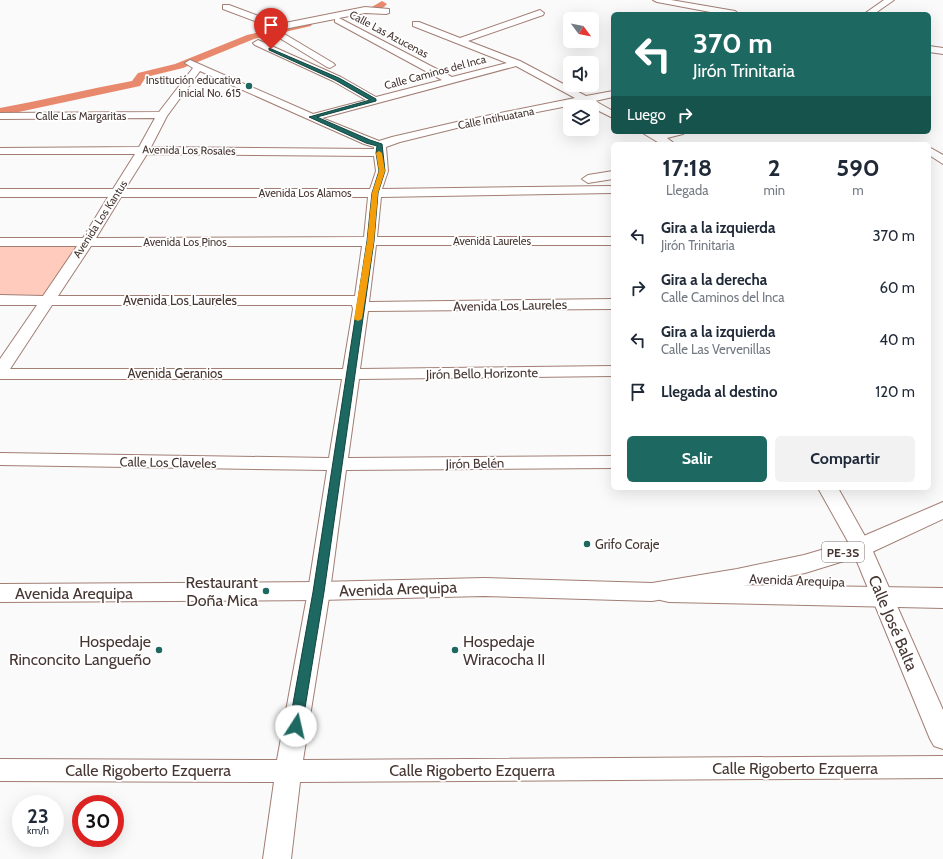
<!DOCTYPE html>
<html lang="es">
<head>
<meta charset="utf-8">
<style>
	:root { --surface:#fff; --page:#f2f2f3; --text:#1f2937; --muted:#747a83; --accent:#1d6861 }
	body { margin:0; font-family:Cabin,sans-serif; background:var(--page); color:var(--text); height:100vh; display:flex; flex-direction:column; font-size:15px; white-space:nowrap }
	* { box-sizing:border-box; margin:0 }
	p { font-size:13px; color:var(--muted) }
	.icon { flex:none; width:22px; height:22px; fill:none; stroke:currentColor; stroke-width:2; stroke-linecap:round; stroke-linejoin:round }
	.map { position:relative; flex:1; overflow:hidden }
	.sheet { position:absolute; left:611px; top:142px; width:320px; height:348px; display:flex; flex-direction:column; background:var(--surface); border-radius:6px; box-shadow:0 4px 16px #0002 }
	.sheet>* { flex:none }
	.banner { position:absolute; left:611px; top:12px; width:320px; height:122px; border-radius:6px; box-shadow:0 4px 16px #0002; background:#1d6861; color:#fff; overflow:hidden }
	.needle { width:26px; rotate:122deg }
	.tools { position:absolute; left:563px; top:12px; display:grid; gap:8px }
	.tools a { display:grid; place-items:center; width:36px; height:36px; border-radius:6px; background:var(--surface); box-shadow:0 4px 16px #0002; font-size:20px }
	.speed { position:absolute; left:12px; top:795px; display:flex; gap:8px; font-size:20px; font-weight:700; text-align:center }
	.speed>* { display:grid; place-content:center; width:52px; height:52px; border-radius:50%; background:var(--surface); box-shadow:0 4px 16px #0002; line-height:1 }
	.speed small { font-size:10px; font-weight:400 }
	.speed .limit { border:6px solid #d22; background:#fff; color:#111 }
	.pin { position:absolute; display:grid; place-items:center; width:34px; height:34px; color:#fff; margin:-41px -17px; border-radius:50% 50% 50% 0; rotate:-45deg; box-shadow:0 0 4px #0007 }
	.pin .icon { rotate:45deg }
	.me { position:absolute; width:44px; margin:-22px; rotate:10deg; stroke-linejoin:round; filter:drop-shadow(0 0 3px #0008) }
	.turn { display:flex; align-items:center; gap:14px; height:84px; padding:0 16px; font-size:18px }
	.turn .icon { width:52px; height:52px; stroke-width:2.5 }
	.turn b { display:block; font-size:28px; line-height:34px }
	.then { display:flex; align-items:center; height:38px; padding:0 16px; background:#0003; gap:8px; font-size:15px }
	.eta { display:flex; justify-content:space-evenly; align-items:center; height:68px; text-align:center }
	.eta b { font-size:24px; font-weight:800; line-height:28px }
	.action { display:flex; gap:8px; margin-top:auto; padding:8px 16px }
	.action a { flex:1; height:46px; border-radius:6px; background:var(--accent); color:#fff; font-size:16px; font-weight:800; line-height:46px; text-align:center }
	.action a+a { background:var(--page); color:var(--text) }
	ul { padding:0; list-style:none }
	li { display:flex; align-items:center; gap:12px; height:52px; padding:0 16px }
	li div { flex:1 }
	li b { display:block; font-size:15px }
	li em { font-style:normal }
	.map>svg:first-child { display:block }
	.green { fill:#fecbbc }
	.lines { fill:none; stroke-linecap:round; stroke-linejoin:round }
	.canal { fill:#e8896d; fill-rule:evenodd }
	.minor-casing { stroke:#a27e74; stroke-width:2 }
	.tertiary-casing { stroke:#a27e74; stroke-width:2 }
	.trunk-casing { stroke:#a27e74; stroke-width:2 }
	.minor { fill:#fff; fill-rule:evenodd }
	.tertiary { fill:#fff; fill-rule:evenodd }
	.trunk { fill:#fff; fill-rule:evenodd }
	.route { fill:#1d6861; stroke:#13443f }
	.slow { fill:#f59e0b }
	.poi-dot { fill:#1d6861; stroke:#fff; stroke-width:1.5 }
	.labels { text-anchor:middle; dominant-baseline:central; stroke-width:3.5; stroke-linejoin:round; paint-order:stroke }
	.far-street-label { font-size:11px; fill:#463632; stroke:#fff }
	.far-poi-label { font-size:11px; fill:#463632; stroke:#fff; text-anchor:end }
	.shield { fill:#fff; stroke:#7e7270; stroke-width:1 }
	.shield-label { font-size:12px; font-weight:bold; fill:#463632 }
	.street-label { font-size:13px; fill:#463632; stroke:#fff }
	.poi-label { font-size:13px; fill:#463632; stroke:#fff; text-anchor:start }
	.near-poi-label { font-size:16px; fill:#463632; stroke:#fff; text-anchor:end }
	.near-street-label { font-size:16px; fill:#463632; stroke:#fff }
</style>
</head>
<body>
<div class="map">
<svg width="943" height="859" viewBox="0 0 943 859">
	<rect width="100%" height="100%" fill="#fafafa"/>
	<polygon class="green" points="0,247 76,247 44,295 0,295"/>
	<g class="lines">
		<g class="canal">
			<path d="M382,1L387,4C383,9 377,11 372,10L370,8Z"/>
			<path d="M307,21L312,24L311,26L254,39L183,68L146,77L140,86L0,116V108C45,100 87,89 132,81L138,73L175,64L247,35Z"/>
		</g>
		<defs>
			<g id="minor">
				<polygon points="653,0 671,0 735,11 739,14 721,14 657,2"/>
				<polygon points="884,0 894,0 874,14 864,14"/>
				<path d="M223,5H229L280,24L365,7L389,9V13L386,14L365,13L339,18L452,77L507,63L413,26V22H419L460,38L540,10L544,13L543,15L468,41L520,61L586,96L613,91V97L595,101L613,111V118L583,103L461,127L400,142L386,147L388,171L382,189L610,186L613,187V193L381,197L377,237H613V245H376L369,302L613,299V309L368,311L360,369L613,366V376L359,379L348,458L613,456V468L346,470L330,591L303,760L943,756V778L300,782L291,859H263L274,782L0,781V759L277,760L308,591L327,470L0,465V453L329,458L342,379H0V359L37,305H0V295L43,296L77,246H0V238H83L108,197H0V189H113L135,154H0V148L139,147L155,118L0,119V113L159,112L193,68L185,63L190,60L313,114L366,100L333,81L255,45L253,43L258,40L341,77L376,97L442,80L335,22V19L279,30L223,9ZM516,66L575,98L461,121L392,137L379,141L322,118ZM200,71L364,144L374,147V149L151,147L167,116ZM147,154L374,156L376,171L370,189H125ZM121,197H368L364,237L96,238ZM91,246H362L355,296H58ZM52,305H352L353,309L343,369H10Z"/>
				<polygon points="276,29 333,63 335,65 330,68 327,67 273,34 272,32"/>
				<polygon points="929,46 943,48 943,54 929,52"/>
				<polygon points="641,132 685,132 683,134 667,138 675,144 661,144"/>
				<polygon points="929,147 943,155 943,164 929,155"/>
				<polygon points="613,171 613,179 588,183 582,179 588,175"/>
				<polygon points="818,488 838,488 871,547 943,710 943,749 934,746 930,739 851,547"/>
			</g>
			<polygon id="tertiary" points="669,584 943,588 943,608 669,602 660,600 656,593 660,586"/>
			<polygon id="trunk" points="943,502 943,519 870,553 805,573 737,587 652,601 484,596 319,600 0,602 0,584 319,582 484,578 652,583 737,569 804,555 852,541"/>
		</defs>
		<use href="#minor" class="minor-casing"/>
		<use href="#tertiary" class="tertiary-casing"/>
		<use href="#trunk" class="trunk-casing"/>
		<use href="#minor" class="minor"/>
		<use href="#tertiary" class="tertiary"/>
		<use href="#trunk" class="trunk"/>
	</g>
	<polygon class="route" points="269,48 339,78 376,99 376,101 317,117 370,140 382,144 385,171 378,193 374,241 324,592 302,726 300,730 296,731 291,730 289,726 313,592 367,241 372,193 379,171 376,153 377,146 366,143 309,117 370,100 335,80 269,50"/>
	<polygon class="slow" points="379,151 382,153 385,171 378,193 374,241 362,319 358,321 354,319 367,241 372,193 379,171 376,153"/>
	<g class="poi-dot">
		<circle cx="249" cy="86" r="4"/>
		<circle cx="587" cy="544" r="4"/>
		<circle cx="266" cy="591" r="4"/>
		<circle cx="159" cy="650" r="4"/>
		<circle cx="455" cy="650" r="4"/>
	</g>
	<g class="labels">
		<g class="far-street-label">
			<text transform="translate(389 34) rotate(28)">Calle Las Azucenas</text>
			<text transform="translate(435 72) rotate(-15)">Calle Caminos del Inca</text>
			<text x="81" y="116">Calle Las Margaritas</text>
			<text transform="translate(496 118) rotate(-11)">Calle Intihuatana</text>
			<text transform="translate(189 150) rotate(1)">Avenida Los Rosales</text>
			<text x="305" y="193">Avenida Los Alamos</text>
			<text transform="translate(100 219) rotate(-57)">Avenida Los Kantus</text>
			<text x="492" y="241">Avenida Laureles</text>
			<text x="185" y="242">Avenida Los Pinos</text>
		</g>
		<g class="far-poi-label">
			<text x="241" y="80">Institución educativa<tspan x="241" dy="13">inicial No. 615</tspan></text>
		</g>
		<rect class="shield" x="822" y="542" width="42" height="20" rx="3"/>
		<g class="shield-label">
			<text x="843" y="552">PE-3S</text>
		</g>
		<g class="street-label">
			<text x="180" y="300">Avenida Los Laureles</text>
			<text transform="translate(510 305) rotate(-1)">Avenida Los Laureles</text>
			<text x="175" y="373">Avenida Geranios</text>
			<text transform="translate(482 373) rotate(-1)">Jirón Bello Horizonte</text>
			<text transform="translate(168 462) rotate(1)">Calle Los Claveles</text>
			<text transform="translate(475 463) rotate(-1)">Jirón Belén</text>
			<text transform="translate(797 580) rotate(2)">Avenida Arequipa</text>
		</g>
		<g class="poi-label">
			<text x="595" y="544">Grifo Coraje</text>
		</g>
		<g class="near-poi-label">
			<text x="258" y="582">Restaurant<tspan x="258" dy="18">Doña Mica</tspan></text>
			<text x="151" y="641">Hospedaje<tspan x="151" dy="18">Rinconcito Langueño</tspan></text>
			<text x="463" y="641" text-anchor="start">Hospedaje<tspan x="463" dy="18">Wiracocha II</tspan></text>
		</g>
		<g class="near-street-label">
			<text transform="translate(398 589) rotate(-2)">Avenida Arequipa</text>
			<text x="74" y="593">Avenida Arequipa</text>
			<text transform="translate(893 623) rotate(67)">Calle José Balta</text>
			<text x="795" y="768">Calle Rigoberto Ezquerra</text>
			<text x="148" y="770">Calle Rigoberto Ezquerra</text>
			<text x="472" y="770">Calle Rigoberto Ezquerra</text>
		</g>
	</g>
</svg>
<div class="tools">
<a><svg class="needle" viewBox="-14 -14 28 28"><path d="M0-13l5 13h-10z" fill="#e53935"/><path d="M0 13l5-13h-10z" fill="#747a83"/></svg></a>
<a><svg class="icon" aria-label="sound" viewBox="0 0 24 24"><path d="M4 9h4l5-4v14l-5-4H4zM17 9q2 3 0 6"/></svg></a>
<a><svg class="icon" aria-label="layers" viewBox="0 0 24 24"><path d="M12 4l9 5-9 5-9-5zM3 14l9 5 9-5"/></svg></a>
</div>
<div class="speed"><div>23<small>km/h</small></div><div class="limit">30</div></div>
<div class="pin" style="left:271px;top:49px;background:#d93025"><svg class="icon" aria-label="arrive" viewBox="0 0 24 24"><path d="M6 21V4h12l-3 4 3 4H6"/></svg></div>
<svg class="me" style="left:296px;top:726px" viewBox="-20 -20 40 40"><circle r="19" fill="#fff"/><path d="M0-13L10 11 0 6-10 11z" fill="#1d6861"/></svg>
<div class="banner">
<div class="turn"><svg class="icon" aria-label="left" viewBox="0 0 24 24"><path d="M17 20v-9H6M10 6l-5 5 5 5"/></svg><div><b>370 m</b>Jirón Trinitaria</div></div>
<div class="then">Luego<svg class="icon" aria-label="right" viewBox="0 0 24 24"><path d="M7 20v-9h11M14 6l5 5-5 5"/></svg></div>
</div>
<section class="sheet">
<div class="eta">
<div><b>17:18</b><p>Llegada</p></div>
<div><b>2</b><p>min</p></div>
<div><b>590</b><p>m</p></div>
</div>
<ul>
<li><svg class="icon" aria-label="left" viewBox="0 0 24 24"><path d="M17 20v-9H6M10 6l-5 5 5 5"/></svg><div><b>Gira a la izquierda</b><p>Jirón Trinitaria</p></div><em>370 m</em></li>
<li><svg class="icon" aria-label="right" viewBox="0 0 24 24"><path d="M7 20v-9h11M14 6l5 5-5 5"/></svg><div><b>Gira a la derecha</b><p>Calle Caminos del Inca</p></div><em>60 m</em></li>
<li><svg class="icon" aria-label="left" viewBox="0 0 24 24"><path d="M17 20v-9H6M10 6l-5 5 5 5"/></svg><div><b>Gira a la izquierda</b><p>Calle Las Vervenillas</p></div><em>40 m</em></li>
<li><svg class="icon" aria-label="arrive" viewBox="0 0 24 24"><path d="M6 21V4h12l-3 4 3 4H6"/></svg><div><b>Llegada al destino</b></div><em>120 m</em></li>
</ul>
<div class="action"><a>Salir</a><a>Compartir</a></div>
</section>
</div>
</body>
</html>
